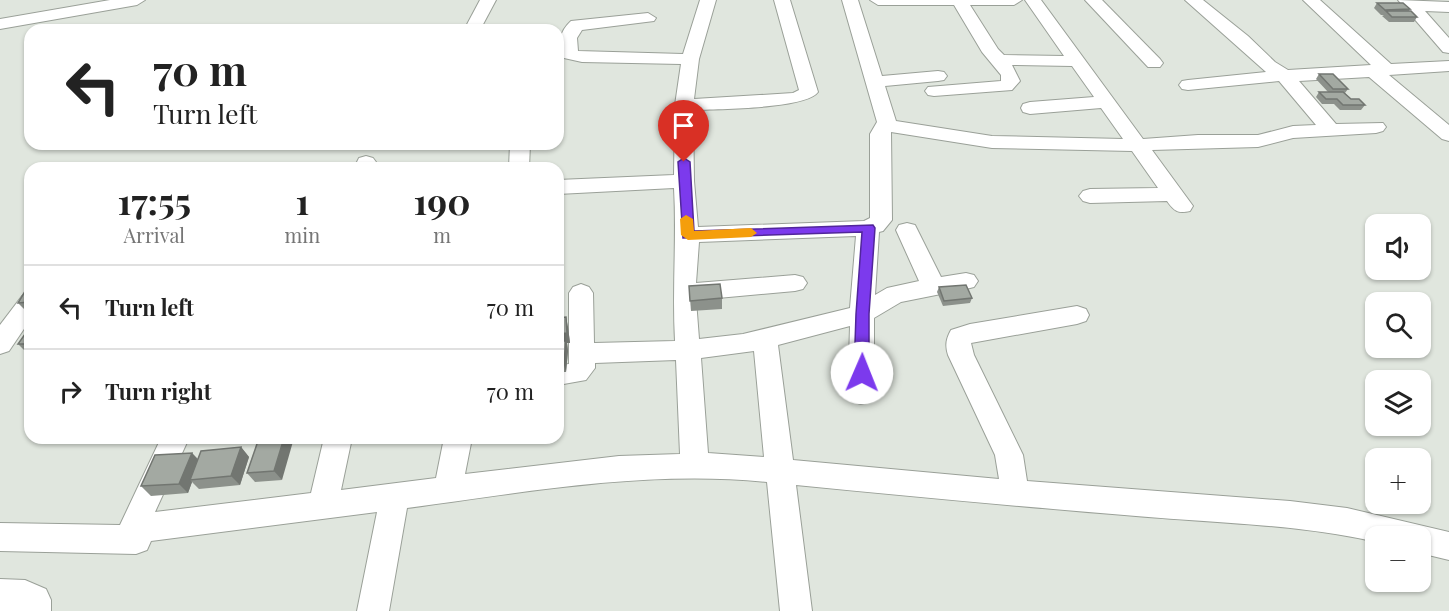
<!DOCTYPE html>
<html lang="en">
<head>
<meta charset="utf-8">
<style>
	:root { --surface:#fff; --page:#f2f2f2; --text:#222; --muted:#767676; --line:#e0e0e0 }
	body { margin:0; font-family:"Playfair Display",serif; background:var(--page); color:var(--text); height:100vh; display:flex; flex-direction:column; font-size:22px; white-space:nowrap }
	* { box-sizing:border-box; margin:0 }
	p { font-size:20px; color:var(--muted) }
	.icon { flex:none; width:33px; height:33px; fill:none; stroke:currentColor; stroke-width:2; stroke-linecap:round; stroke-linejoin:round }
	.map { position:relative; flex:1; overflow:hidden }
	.details { position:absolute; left:24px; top:162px; width:540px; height:282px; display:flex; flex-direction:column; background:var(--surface); border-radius:18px; box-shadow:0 2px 4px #0004 }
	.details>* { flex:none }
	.top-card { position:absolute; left:24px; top:24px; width:540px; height:126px; border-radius:18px; box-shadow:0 2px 4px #0004; background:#fff; color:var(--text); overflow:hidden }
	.tools { position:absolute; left:1365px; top:214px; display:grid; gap:12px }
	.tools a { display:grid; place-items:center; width:66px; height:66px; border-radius:12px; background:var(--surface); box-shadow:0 2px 4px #0004; font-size:30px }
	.pin { position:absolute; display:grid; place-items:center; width:51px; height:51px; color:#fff; margin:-62px -26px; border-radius:50% 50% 50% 0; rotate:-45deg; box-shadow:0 0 6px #0007 }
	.pin .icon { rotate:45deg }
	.me { position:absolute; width:66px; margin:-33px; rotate:1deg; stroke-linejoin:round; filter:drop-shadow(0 0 4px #0008) }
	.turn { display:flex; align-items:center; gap:21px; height:126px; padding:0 30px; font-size:27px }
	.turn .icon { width:78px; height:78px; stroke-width:2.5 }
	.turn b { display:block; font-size:42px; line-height:51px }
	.eta { display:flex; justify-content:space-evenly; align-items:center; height:102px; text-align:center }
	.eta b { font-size:36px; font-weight:700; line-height:42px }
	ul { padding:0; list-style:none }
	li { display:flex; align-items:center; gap:18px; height:84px; padding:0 30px; border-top:2px solid var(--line) }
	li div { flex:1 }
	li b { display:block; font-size:22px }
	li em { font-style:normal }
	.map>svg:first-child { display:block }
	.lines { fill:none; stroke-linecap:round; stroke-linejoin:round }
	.minor-casing { stroke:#9aa098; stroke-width:2 }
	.minor { fill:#fff; fill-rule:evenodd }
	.wall { fill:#8c918b }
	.shaded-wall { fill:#727671 }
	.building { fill:#a3a9a2; stroke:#727671; stroke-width:1.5 }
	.route { fill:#7c3aed; stroke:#51269a; stroke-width:1.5 }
	.slow { fill:#f59e0b }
</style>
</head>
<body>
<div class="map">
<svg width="1449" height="611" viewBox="0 0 1449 611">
	<rect width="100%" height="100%" fill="#e0e6de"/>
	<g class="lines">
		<defs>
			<g id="minor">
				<polygon points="110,0 145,0 137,5 0,29 0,19"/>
				<polygon points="480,0 496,0 480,30 464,30"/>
				<path d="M700,0H716L699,59L694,99L793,93L799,90L774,0H790L818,92C806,109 717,109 693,110L694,181L698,227L864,221L870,218V134L877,122L842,0H858L882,76L938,71L944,72L947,76L944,80L938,81L885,86L896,121L992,136L1123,139L1101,108L1030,114L1023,112L1021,108L1023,104L1030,102L1094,97L1072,66L1012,65L1020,81L1012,90L934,96L928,95L925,91L928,87L1001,81V75L982,52L954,5H878L870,0H1022L1014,5H970L998,49L1004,55L1064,56L1025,0H1041L1143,139L1198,135H1258L1293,126L1316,125L1279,81L1188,90L1182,89L1179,85L1182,81L1188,80L1266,72L1185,0H1203L1248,36L1275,62L1288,70L1371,65L1303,0H1320L1391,64L1449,61V71L1389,75L1449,125V141L1442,139L1369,77L1299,81L1336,124L1383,123L1386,127L1383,131L1376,133L1293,138L1258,147L1152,150L1193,206L1190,211C1178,214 1174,211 1167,201L1090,203L1083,201L1079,196L1083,191L1090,189L1158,188L1132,151L992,148L891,132L892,220L883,231L879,232L875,295L887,288L919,281L896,230L899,225L907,223L915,225L941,277L966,273L974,275L978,281L974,287L966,289L901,302L874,318V393L870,401L861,404L852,401L848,393L850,326L778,345L793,460L999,479L995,455L948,355C945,345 946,339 951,330L970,324L1077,306L1086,309L1089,315L1086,321L1077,324L971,343L974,355L1023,455L1027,481L1290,501L1347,508L1449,532V560L1420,553V537H1376V542C1298,524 1216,523 1136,516C1023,507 909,496 796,485L812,611H780L767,482C646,470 526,492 407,508L389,611H357L377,512L151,541L147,550L136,554L0,551V523L120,525L161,438H189L155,512L311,493L324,438H352L341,490L436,478L444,438H472L465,474L619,456L680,454L676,360L595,363V368L586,380L558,385V365L569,364V293L573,287L581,284L589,287L593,293L594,343L675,341C672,289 677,239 674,188L558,194V180L674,175L675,105L681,64L582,62L564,58C556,45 560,31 571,21L648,13L656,18L654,21L582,30L577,38L578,51L683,54ZM856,236L850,308L743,334L699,339L696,300L795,291L803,289L807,283L803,277L795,275L696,283L699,242ZM754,351L764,457L708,453L701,358Z"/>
				<polygon points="1085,0 1102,0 1160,59 1163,63 1160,67 1148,67"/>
				<polygon points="1398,0 1449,2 1449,12 1425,11 1449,38 1449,53 1443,52"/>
				<polygon points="510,144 530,144 529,168 509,168"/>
				<polygon points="366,156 373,158 376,162 374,168 354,168 359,158"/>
				<polygon points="30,293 30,320 9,351 0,354 0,325 22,296"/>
				<polygon points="0,579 25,580 46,589 51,600 51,611 0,611"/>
			</g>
		</defs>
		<use href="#minor" class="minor-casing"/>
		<use href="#minor" class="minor"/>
	</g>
	<g class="wall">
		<polygon points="1377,3 1410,9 1409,11 1417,17 1414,22 1389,22 1382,16 1384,15 1381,15 1374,8"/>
		<polygon points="1319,74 1348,89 1345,93 1351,99 1365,105 1361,110 1340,110 1334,104 1322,104 1316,97 1319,92 1328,92 1316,79"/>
		<polygon points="689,286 722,298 722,309 691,311"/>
		<polygon points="939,287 972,298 970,303 943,306 937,292"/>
		<polygon points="30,288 30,313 28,313 18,303"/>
		<polygon points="558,318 568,327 570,343 567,343 568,351 566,372 563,372 564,376 563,395 558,396"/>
		<polygon points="30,327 30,354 28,354 18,344"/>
		<polygon points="212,438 253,438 252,440 217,444"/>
		<polygon points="259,438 282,480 255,482 247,473"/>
		<polygon points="241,447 249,457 240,485 199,489 192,482 188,493 151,496 141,486 192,453 198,459"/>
	</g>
	<g class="shaded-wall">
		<polygon points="566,317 568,327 570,343 567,343 568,351 566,372 558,345 558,334"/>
		<polygon points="562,367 564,376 563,395 560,386"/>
		<polygon points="284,438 294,438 282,480 274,471"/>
		<polygon points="241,447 249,457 240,485 231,476"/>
		<polygon points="192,453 200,462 190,480 192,482 188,493 179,484"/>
	</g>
	<g class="building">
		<polygon points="1377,3 1403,3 1410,9 1385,10"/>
		<polygon points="1386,11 1411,11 1417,17 1392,17"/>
		<polygon points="1319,74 1333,74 1348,89 1333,89"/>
		<polygon points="1319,92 1343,92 1351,99 1359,99 1365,105 1343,105 1337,99 1326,99"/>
		<polygon points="720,284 722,298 690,301 689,286"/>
		<polygon points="966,285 972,298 944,301 939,287"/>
		<polygon points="27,288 30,288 30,302 18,303"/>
		<polygon points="566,317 567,333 558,334 558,318"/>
		<polygon points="30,327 30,344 18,344"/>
		<polygon points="558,341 566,341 564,362 558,362"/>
		<polygon points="558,367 562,367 560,386 558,386"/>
		<polygon points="259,438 284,438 274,471 247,473"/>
		<polygon points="241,447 231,476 190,480 201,451"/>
		<polygon points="192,453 179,484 141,486 155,455"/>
	</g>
	<polygon class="route" points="684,158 690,162 694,231 873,225 875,228 869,314 869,373 867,377 857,377 854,373 856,314 862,232 683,238 678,162"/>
	<polygon class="slow" points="686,215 693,219 694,231 751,228 757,233 751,237 688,240 681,235 680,219"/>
</svg>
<div class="tools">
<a><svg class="icon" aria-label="sound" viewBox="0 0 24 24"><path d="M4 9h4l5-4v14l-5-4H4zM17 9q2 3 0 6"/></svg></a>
<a><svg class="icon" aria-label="search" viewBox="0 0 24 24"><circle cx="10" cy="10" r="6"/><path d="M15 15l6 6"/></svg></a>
<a><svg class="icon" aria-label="layers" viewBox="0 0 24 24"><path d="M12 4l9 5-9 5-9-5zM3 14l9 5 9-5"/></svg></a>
<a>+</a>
<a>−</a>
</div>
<div class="pin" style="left:684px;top:162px;background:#d93025"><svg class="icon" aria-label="arrive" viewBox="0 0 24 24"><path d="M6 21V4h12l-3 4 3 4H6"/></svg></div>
<svg class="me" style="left:862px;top:373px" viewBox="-20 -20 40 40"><circle r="19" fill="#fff"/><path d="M0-13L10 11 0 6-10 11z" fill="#7c3aed"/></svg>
<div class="top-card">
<div class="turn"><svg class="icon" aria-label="left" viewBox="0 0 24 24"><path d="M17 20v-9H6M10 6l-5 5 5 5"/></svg><div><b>70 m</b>Turn left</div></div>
</div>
<section class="details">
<div class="eta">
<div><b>17:55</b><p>Arrival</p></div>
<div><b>1</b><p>min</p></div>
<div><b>190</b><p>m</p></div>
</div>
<ul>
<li><svg class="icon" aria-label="left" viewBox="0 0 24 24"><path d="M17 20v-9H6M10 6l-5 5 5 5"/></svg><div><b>Turn left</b></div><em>70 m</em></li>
<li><svg class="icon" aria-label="right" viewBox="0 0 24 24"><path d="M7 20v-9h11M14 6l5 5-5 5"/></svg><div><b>Turn right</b></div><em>70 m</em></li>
</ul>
</section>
</div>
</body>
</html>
